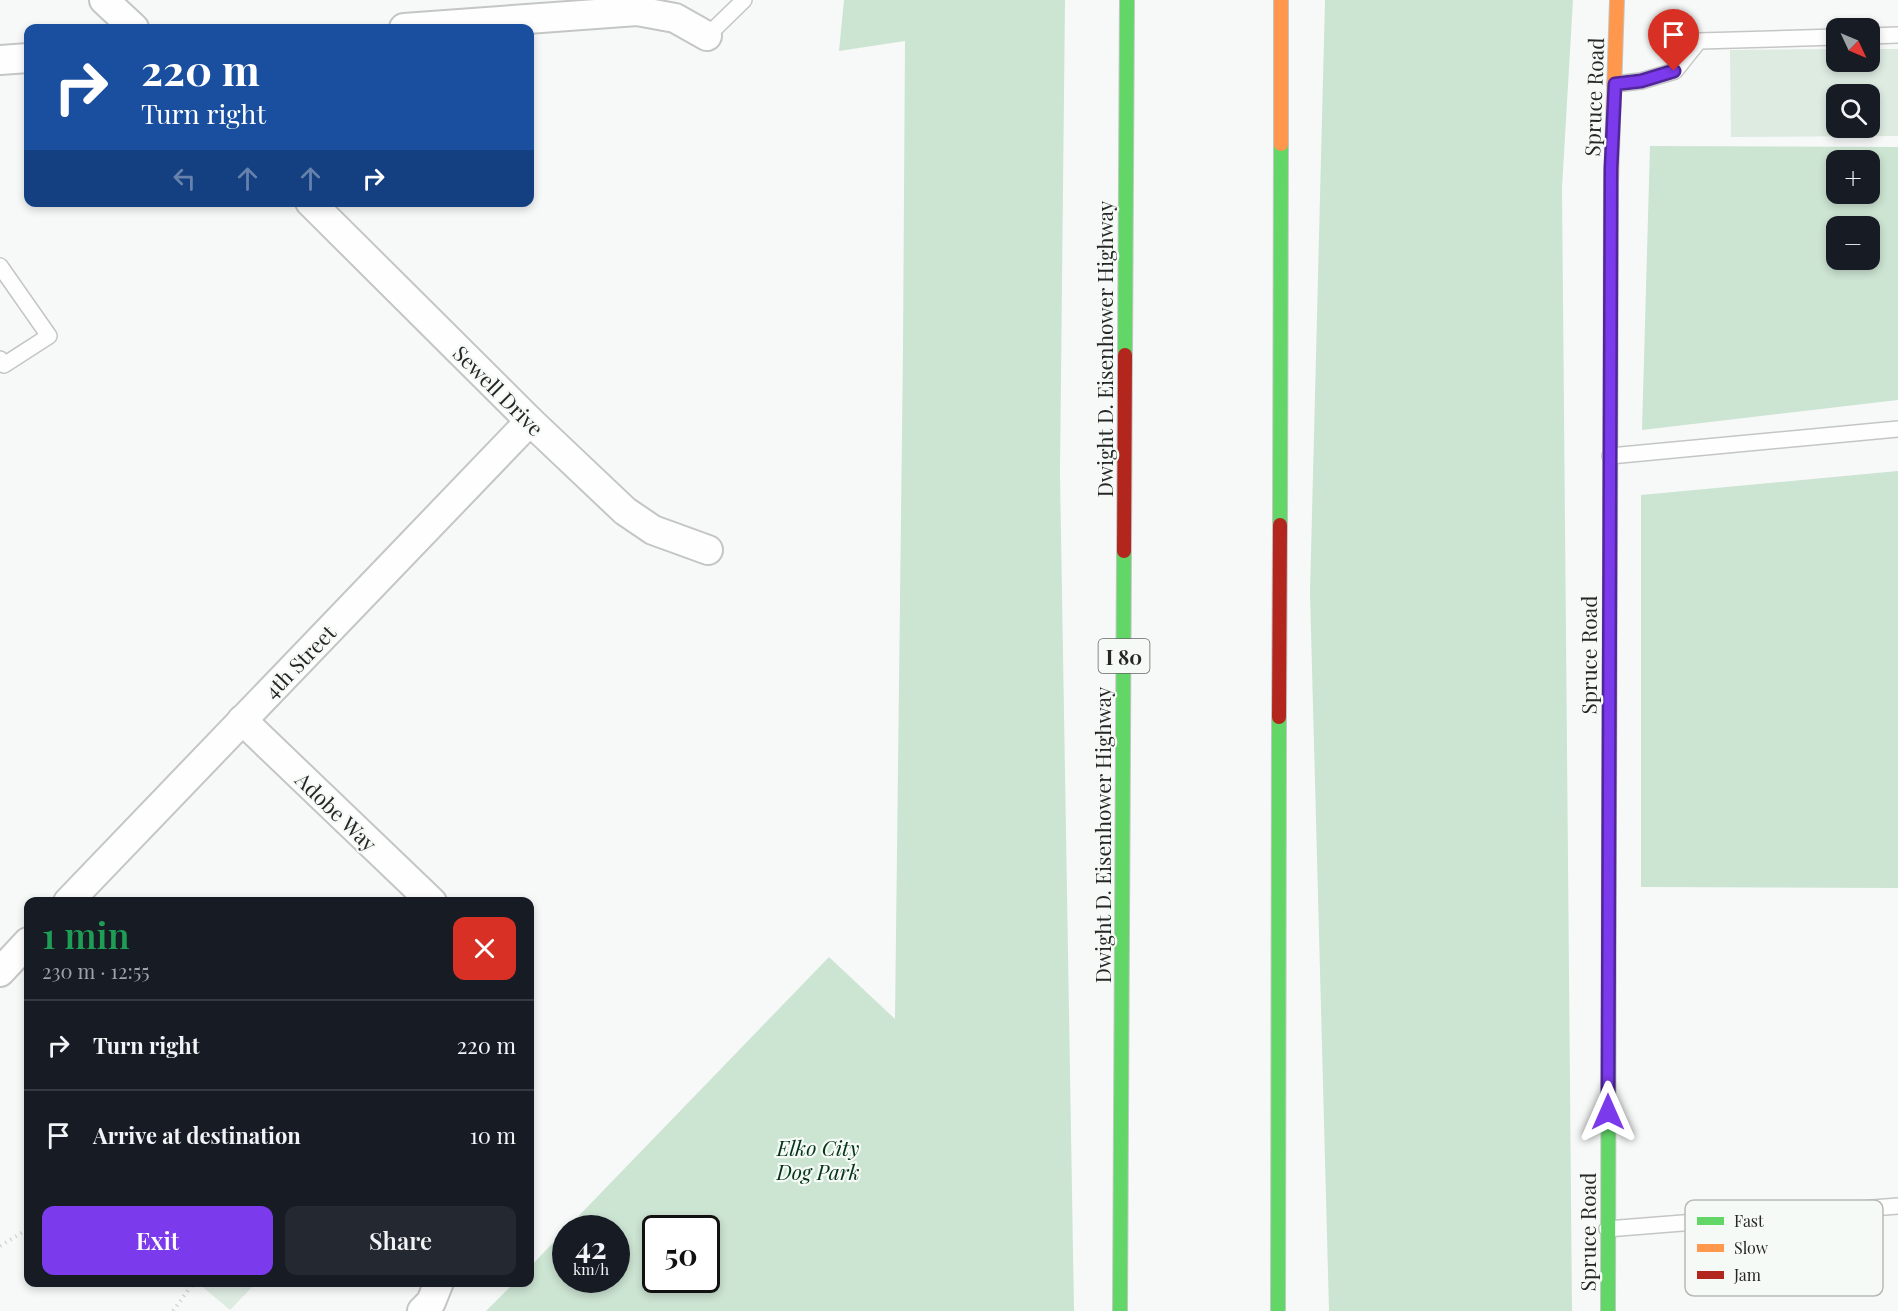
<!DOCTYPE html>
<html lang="en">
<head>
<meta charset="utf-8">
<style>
	:root { --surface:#171b24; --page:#242831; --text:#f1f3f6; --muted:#9ea1a6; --line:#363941; --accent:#7c3aed }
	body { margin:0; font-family:"Playfair Display",serif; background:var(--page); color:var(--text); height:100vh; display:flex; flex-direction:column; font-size:22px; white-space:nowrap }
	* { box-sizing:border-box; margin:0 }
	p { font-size:20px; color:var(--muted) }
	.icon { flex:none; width:33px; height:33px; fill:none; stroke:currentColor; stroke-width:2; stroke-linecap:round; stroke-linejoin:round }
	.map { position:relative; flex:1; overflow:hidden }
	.details { position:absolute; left:24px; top:897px; width:510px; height:390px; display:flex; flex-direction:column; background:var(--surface); border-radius:12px; box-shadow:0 3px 9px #0003 }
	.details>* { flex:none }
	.hud { position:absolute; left:24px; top:24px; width:510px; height:183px; border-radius:12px; box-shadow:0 3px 9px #0003; background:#1a4fa0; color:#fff; overflow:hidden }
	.needle { width:39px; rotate:134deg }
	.tools { position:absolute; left:1826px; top:18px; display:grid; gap:12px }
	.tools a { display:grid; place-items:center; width:54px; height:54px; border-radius:12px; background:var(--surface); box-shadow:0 3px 9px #0003; font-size:30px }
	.speed { position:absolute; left:552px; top:1215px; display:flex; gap:12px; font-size:30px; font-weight:700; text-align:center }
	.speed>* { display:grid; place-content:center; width:78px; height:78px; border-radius:50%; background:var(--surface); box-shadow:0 3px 9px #0003; line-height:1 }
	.speed small { font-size:15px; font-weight:400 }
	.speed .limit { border:3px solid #111; border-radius:9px; background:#fff; color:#111 }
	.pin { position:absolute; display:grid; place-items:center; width:51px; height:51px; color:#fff; margin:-62px -26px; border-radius:50% 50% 50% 0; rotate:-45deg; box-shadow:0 0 6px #0007 }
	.pin .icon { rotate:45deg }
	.me { position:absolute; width:66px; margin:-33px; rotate:0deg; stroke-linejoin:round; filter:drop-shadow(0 0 4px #0008) }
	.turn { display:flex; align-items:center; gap:21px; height:126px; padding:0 18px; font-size:27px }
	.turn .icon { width:78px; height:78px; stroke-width:2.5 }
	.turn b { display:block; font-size:42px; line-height:51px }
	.lanes { display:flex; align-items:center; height:57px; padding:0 18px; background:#0003; justify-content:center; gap:30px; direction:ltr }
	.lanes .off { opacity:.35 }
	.round { display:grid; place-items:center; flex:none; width:63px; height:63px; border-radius:12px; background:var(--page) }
	.summary { display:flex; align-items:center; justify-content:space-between; height:102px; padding:0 18px }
	h1 { font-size:36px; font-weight:600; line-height:45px; color:#1e9e55 }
	.primary-button { display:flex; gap:12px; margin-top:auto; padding:12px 18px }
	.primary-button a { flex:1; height:69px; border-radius:12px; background:var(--accent); color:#fff; font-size:24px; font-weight:600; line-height:69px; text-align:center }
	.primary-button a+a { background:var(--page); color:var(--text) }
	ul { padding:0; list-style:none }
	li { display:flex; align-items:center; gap:18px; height:90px; padding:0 18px; border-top:2px solid var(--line) }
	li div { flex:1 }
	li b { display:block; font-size:22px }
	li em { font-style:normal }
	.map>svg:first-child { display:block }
	.green { fill:#cce4d2; fill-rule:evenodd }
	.building { fill:#ddebe1; fill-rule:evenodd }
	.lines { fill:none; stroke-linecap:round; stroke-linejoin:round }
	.lane-casing { stroke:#c4c6c5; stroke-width:18 }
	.street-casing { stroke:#c4c6c5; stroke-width:32 }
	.fast-casing { stroke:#c4c6c5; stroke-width:16 }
	.slow-casing { stroke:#c4c6c5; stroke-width:16 }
	.jam-casing { stroke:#c4c6c5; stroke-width:16 }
	.path { stroke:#d5d6d5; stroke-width:4; stroke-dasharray:1.5 4.5; stroke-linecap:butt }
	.lane { stroke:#fefefe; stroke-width:15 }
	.street { stroke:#fefefe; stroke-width:28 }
	.fast { stroke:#63d668; stroke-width:14 }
	.slow { stroke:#ff974d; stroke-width:14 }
	.jam { stroke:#b3261e; stroke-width:14 }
	.route-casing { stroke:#51269a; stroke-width:15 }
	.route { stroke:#7c3aed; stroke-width:10 }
	.labels { text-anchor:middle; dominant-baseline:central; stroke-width:4.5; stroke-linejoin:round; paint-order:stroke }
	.shield { fill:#f6faf7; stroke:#646664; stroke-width:1.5 }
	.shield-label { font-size:20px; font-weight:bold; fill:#252625 }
	.street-label { font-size:21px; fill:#252625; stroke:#f6faf7 }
	.park-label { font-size:21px; font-style:italic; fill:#023517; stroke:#f6faf7 }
	.key { fill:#f6faf7; stroke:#b7bab8; stroke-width:1.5 }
	.key-label { font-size:16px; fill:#252625 }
</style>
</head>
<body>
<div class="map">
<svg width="1898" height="1311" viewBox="0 0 1898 1311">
	<rect width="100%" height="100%" fill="#f7f9f8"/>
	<g class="green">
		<path d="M844,0H1065L1060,473L1074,1311H486L514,1283L530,1282V1267L565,1230L566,1280H616V1228H567L829,957L895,1019L903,349L905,41L839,51ZM656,1228H706V1280H656Z"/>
		<polygon points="1325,0 1573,0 1562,188 1572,1311 1329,1311 1310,593"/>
		<path d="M1650,146L1898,147V400L1642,430ZM1869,160V194H1836V160ZM1869,226V260H1836V226Z"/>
		<polygon points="1898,471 1898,888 1641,887 1641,495"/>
	</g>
	<g class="building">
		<path d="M1836,49V62H1869V49H1898V136L1731,137L1730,50ZM1836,94H1869V128H1836Z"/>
		<polygon points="201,1282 257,1282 230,1310 199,1284"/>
	</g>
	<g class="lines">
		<defs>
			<g id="lane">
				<polyline points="707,36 744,0"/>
				<polyline points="1869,36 1898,35"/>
				<polyline points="1615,84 1641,81 1675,71 1699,41 1836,37"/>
				<polyline points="0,266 49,336 4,365 0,359"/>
				<polyline points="1610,456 1898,429"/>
				<polyline points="1607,1229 1898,1206"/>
			</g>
			<g id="street">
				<polyline points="104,0 134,28"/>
				<polyline points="404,28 637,11 675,18 707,36"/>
				<polyline points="0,60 28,58"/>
				<polyline points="310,202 530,421 625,511 653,530 708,550"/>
				<polyline points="242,720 432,902"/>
				<polyline points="68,902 530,421"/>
				<polyline points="0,972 28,942"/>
				<polyline points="422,1311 431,1302 439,1282"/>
			</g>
			<g id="fast">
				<polyline points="1125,355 1127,0"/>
				<polyline points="1280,525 1281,144"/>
				<polyline points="1610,559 1611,182"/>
				<polyline points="1120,1311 1124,551"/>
				<polyline points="1278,1311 1279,717"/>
				<polyline points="1608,1311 1609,816"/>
			</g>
			<g id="slow">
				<polyline points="1281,144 1281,0"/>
				<polyline points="1611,182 1617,0"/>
				<polyline points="1609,816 1610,559"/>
			</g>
			<g id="jam">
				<polyline points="1124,551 1125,355"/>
				<polyline points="1279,717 1280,525"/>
			</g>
		</defs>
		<use href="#lane" class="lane-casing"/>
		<use href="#street" class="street-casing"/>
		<use href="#fast" class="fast-casing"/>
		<use href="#slow" class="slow-casing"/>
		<use href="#jam" class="jam-casing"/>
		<g class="path">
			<polyline points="0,1246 28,1229"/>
			<polyline points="173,1311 194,1282"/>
		</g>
		<use href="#lane" class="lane"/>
		<use href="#street" class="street"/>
		<use href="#fast" class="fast"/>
		<use href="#slow" class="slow"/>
		<use href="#jam" class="jam"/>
	</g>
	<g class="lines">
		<defs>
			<polyline id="route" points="1608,1112 1611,168 1615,84 1641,81 1674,71"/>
		</defs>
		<use href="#route" class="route-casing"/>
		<use href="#route" class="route"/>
	</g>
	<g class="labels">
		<rect class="shield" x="1098.5" y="639" width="51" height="34" rx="4.5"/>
		<g class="shield-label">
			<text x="1124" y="656">I 80</text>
		</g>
		<g class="street-label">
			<text transform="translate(1593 97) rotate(-88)">Spruce Road</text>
			<text transform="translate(1104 349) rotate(-90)">Dwight D. Eisenhower Highway</text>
			<text transform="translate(499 390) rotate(45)">Sewell Drive</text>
			<text transform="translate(1588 655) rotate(-90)">Spruce Road</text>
			<text transform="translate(299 661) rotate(-46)">4th Street</text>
			<text transform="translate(337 811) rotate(44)">Adobe Way</text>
			<text transform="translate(1102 835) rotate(-90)">Dwight D. Eisenhower Highway</text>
			<text transform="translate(1587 1232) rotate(-90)">Spruce Road</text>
		</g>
		<g class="park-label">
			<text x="818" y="1147">Elko City<tspan x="818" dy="24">Dog Park</tspan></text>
		</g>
	</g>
	<rect x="1685" y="1200" width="198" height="96" rx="9" class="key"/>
	<rect x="1697" y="1217" width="27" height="8" fill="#63d668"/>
	<rect x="1697" y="1244" width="27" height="8" fill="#ff974d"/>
	<rect x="1697" y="1271" width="27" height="8" fill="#b3261e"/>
	<g class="key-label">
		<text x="1734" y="1227">Fast</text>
		<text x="1734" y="1254">Slow</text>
		<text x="1734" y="1281">Jam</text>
	</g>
</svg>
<div class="tools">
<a><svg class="needle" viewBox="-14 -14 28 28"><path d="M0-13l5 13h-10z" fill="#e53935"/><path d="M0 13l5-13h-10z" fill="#9ea1a6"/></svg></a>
<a><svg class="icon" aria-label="search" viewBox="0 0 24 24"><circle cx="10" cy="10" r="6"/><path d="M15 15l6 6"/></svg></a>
<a>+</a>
<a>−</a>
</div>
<div class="speed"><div>42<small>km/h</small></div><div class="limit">50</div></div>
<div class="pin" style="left:1674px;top:71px;background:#d93025"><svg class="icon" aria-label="arrive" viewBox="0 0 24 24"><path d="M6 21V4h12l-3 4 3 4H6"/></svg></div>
<svg class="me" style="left:1608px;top:1112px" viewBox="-20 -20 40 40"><path d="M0-17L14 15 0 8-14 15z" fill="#7c3aed" stroke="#fff" stroke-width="4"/></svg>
<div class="hud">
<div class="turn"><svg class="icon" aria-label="right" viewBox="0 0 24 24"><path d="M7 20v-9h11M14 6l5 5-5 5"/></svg><div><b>220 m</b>Turn right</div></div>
<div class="lanes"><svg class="icon off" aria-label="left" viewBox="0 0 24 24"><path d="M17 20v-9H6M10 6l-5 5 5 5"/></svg><svg class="icon off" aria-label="ahead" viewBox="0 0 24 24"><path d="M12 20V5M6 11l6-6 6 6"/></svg><svg class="icon off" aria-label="ahead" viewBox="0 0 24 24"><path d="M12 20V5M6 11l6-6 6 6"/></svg><svg class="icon" aria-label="right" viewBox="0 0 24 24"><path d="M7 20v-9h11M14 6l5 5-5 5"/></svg></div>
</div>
<section class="details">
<div class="summary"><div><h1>1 min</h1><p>230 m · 12:55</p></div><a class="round" style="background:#d93025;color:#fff"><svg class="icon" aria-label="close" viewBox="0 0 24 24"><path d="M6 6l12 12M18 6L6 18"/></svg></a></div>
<ul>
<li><svg class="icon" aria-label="right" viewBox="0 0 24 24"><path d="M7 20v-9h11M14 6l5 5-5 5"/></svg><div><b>Turn right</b></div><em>220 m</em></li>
<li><svg class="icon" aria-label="arrive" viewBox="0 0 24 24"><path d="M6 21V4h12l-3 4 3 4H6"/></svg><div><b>Arrive at destination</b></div><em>10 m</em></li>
</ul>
<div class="primary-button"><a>Exit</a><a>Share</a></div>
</section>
</div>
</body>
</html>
